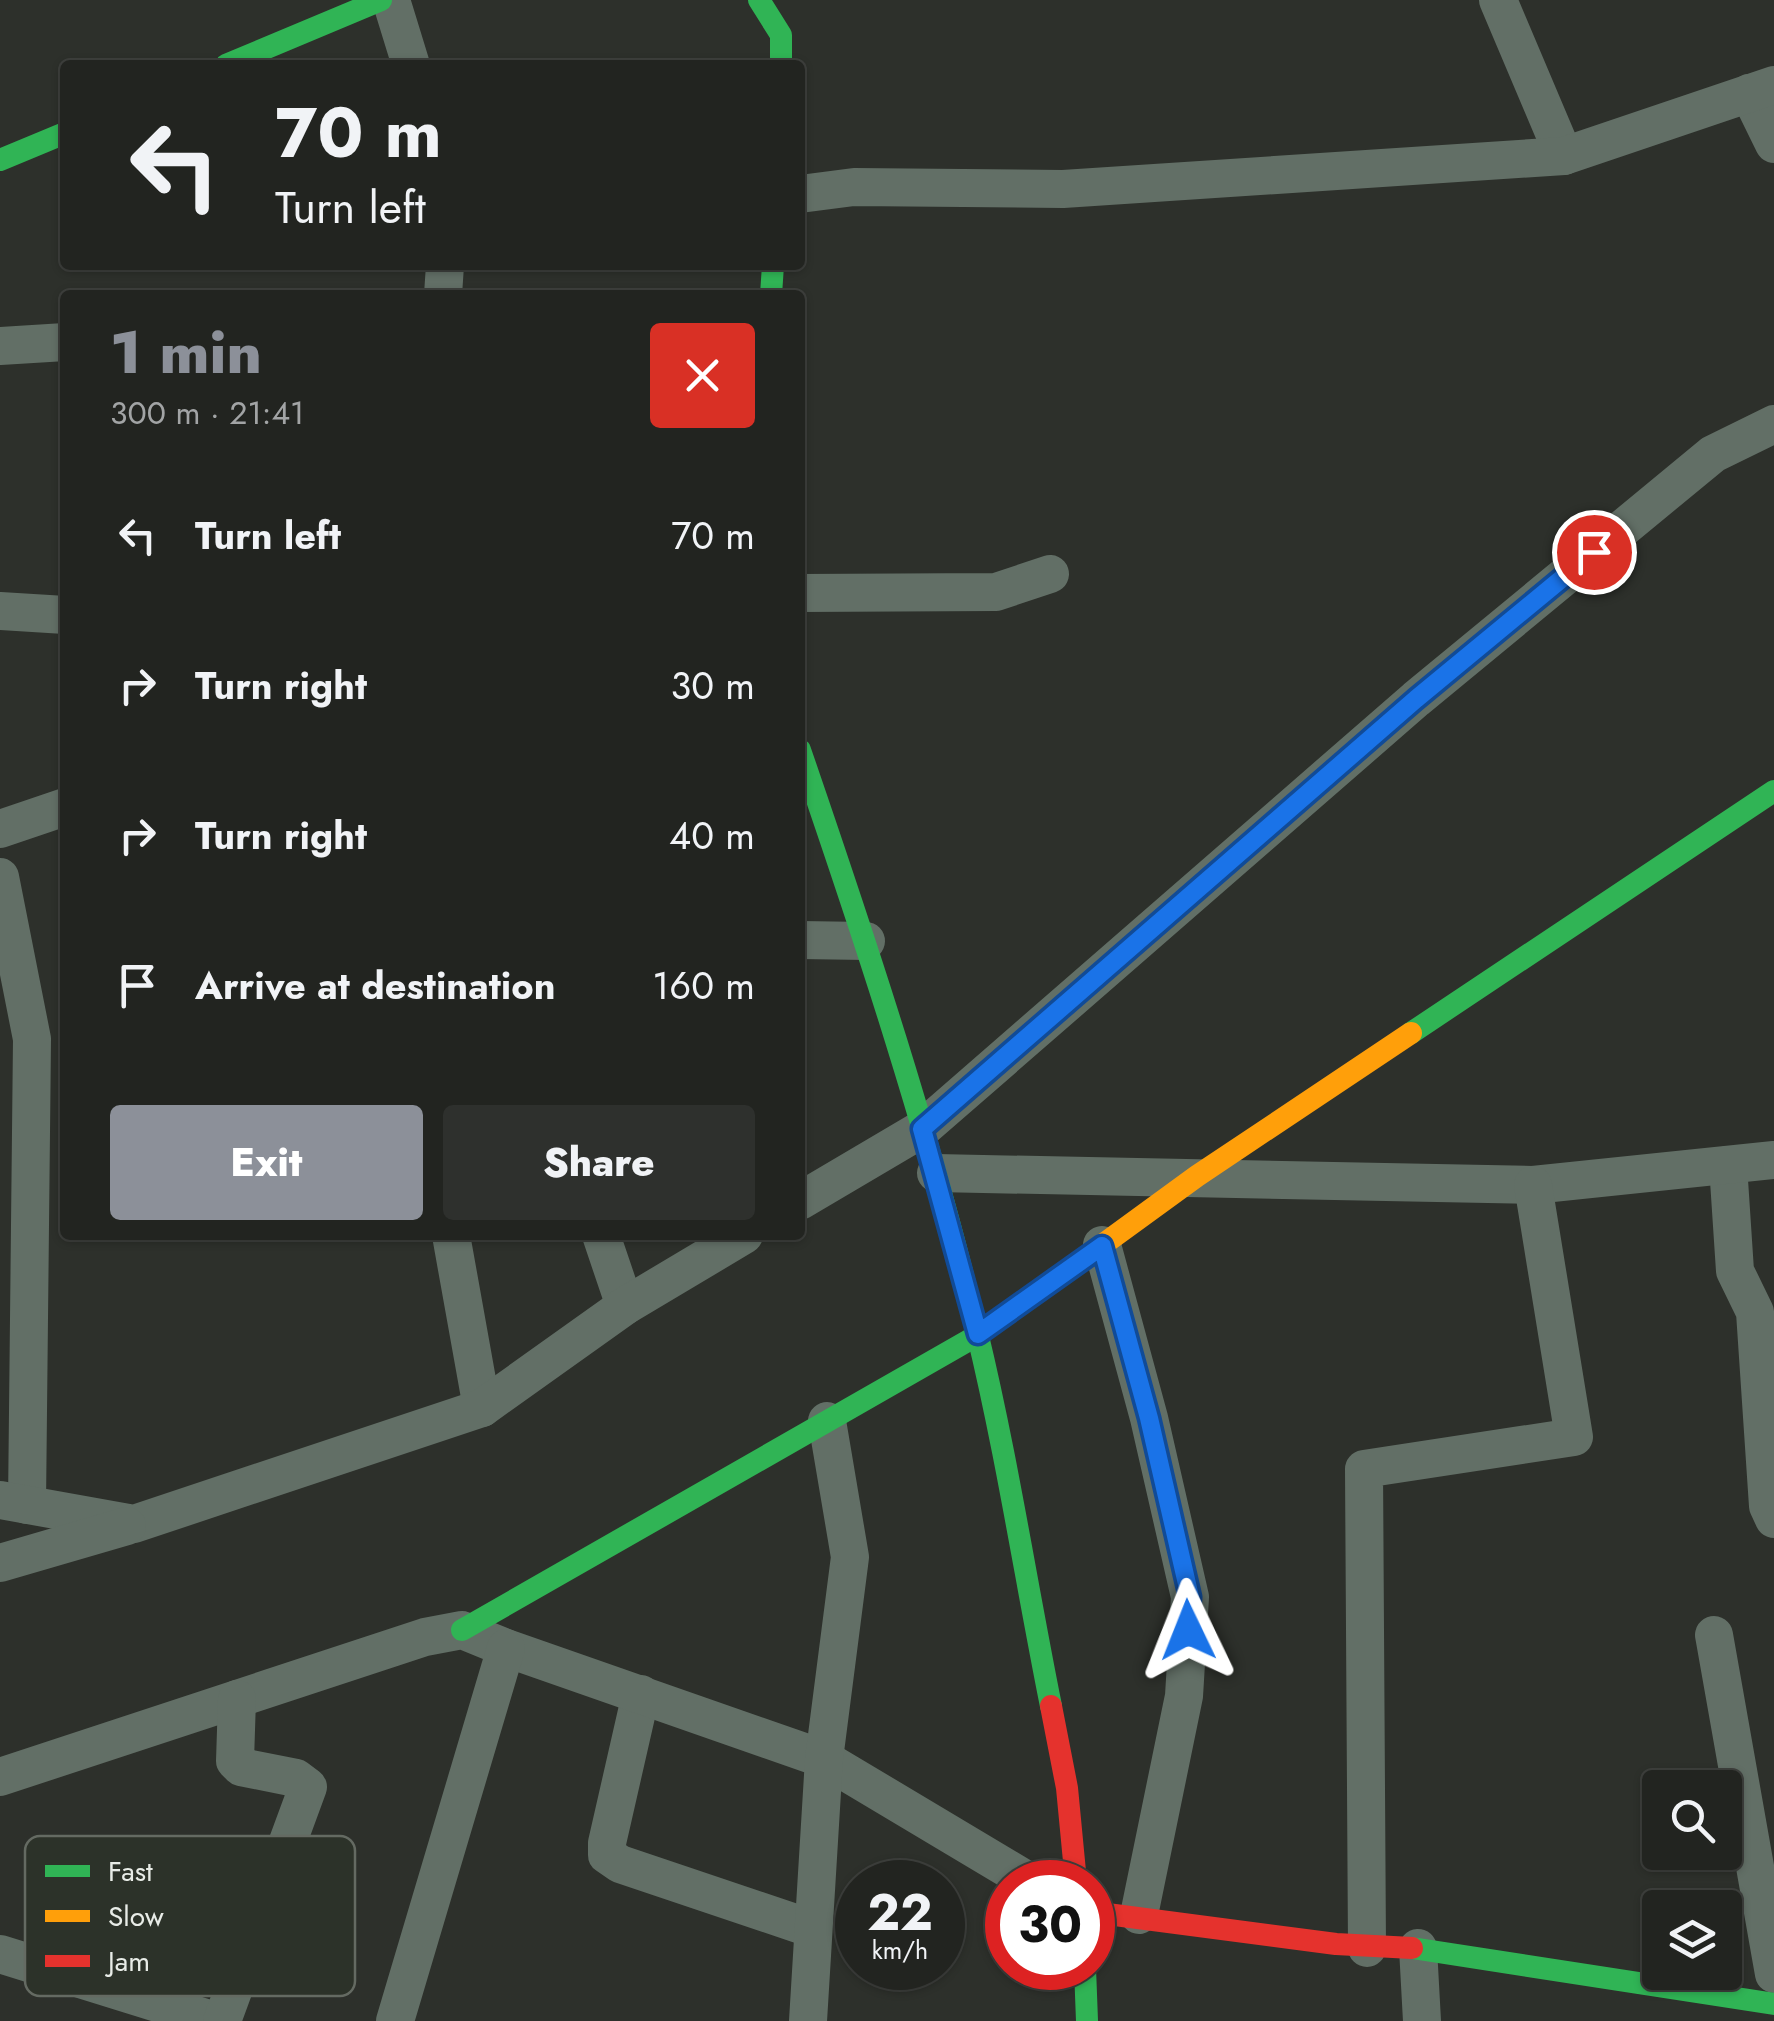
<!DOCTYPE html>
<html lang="en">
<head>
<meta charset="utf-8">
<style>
	:root { --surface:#222420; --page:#2e302d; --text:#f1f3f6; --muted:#a2a4a5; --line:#3f413e; --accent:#8c9099 }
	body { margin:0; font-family:Jost,sans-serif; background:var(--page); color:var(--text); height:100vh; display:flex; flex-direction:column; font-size:38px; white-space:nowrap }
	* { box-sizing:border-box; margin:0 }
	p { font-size:32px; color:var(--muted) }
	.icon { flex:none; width:55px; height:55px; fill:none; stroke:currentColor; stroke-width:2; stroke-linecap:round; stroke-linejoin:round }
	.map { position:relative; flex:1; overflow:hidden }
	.panel { position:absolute; left:60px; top:290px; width:745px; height:950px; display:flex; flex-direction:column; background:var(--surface); border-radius:10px; box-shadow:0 2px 8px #0004,0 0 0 2px var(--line) }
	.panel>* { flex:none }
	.banner { position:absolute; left:60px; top:60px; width:745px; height:210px; border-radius:10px; box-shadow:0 2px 8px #0004,0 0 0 2px var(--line); background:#222420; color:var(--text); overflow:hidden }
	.buttons { position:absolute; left:1642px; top:1770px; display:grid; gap:20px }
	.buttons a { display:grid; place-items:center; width:100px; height:100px; border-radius:10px; background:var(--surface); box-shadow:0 2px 8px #0004,0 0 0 2px var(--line); font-size:50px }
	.speed { position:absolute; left:835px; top:1860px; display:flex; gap:20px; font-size:50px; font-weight:700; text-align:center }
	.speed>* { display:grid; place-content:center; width:130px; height:130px; border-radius:50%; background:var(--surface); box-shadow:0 2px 8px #0004,0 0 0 2px var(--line); line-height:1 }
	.speed small { font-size:25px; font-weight:400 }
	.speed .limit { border:15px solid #d22; background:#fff; color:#111 }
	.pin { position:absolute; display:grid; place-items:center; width:85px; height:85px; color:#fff; margin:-42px; border:5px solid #fff; border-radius:50%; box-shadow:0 2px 10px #0007 }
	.me { position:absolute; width:110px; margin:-55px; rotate:358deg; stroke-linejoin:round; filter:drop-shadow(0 0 8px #0008) }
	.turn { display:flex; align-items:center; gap:35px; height:210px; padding:0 50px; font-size:45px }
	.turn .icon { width:130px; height:130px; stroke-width:2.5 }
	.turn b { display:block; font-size:70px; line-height:85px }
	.round { display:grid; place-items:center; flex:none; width:105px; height:105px; border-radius:10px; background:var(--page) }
	.head { display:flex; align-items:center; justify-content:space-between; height:170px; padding:0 50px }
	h1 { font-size:60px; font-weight:800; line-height:75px; color:var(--accent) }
	.action { display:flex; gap:20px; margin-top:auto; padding:20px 50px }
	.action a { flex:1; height:115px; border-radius:10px; background:var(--accent); color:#fff; font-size:40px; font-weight:800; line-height:115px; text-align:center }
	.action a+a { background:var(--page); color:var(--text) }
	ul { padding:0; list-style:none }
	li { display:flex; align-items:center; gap:30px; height:150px; padding:0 50px }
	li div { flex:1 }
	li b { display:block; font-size:38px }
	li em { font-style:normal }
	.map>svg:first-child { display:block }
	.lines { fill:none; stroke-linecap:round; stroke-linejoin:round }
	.street { stroke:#626f66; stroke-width:38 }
	.fast { stroke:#30b455; stroke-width:22 }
	.slow { stroke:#ff9f0a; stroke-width:22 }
	.jam { stroke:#e5322d; stroke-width:22 }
	.route-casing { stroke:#114b97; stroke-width:25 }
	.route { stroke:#1a73e8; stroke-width:18 }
	.key { fill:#2c3229; stroke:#646a62; stroke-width:2.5 }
	.key-label { font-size:28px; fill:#e8ece7 }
</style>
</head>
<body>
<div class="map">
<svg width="1774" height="2021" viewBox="0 0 1774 2021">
	<rect width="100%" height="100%" fill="#2d302b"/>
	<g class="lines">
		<g class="street">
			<polyline points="391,0 411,65"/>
			<polyline points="1498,0 1564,156"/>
			<polyline points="1749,93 1774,144"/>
			<polyline points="800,194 854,187 1063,189 1564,156 1774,85"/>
			<polyline points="443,295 445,265"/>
			<polyline points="0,346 65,342"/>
			<polyline points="800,593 996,592 1050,574"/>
			<polyline points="0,611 65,615"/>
			<polyline points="0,829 65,807"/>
			<polyline points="0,877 32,1039 27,1505"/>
			<polyline points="800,940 866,941"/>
			<polyline points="1728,1165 1735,1271 1755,1312 1768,1506 1774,1519"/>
			<polyline points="936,1173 1533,1185 1774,1160"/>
			<polyline points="800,1201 922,1129 1416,699 1713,454 1774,424"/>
			<polyline points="451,1235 482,1408"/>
			<polyline points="601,1235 625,1306"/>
			<polyline points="1102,1245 1149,1418 1190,1597 1184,1696 1139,1915"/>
			<polyline points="0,1500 134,1524 482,1408 625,1306 744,1235"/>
			<polyline points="0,1563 127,1526"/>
			<polyline points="1714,1635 1774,1974"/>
			<polyline points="641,1694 607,1843 607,1855 620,1864 813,1929"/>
			<polyline points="0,1777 425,1637 462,1630 506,1648 824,1759 1030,1882"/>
			<polyline points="1367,1948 1364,1469 1574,1437 1533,1185"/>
			<polyline points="1418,1948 1422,2021"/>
			<polyline points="0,1954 215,2021"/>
			<polyline points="222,2021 308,1787 296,1778 241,1767 235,1761 237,1699"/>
			<polyline points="395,2021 506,1648"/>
			<polyline points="808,2021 824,1759 850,1557 827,1421"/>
		</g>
		<g class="fast">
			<polyline points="759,0 781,35 781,65"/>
			<polyline points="226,65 381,0"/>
			<polyline points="0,160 65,133"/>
			<polyline points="771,295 773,265"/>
			<path d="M800,750C866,942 930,1135 977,1332C1007,1456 1026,1582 1051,1706"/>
			<polyline points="1411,1033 1774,791"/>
			<polyline points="462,1630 978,1335 1042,1289"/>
			<polyline points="1412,1948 1774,2004"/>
			<polyline points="1085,1968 1087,2021"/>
		</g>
		<polyline class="slow" points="1042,1289 1197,1176 1411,1033"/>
		<g class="jam">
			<polyline points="1051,1706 1067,1788 1076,1882"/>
			<polyline points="1092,1912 1336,1944 1412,1948"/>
		</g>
	</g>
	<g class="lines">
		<defs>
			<polyline id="route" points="1188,1630 1190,1597 1149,1418 1102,1246 978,1334 922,1129 1416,699 1594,552"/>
		</defs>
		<use href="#route" class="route-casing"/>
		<use href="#route" class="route"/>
	</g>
	<rect x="25" y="1836" width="330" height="160" rx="15" class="key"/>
	<rect x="45" y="1865" width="45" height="12" fill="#30b455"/>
	<rect x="45" y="1910" width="45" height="12" fill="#ff9f0a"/>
	<rect x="45" y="1955" width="45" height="12" fill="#e5322d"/>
	<g class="key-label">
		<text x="108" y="1881">Fast</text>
		<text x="108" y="1926">Slow</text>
		<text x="108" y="1971">Jam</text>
	</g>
</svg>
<div class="buttons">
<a><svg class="icon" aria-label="search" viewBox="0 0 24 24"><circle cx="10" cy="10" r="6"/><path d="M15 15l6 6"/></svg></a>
<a><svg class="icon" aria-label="layers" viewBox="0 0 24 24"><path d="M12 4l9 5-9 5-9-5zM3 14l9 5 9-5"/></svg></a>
</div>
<div class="speed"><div>22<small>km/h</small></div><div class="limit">30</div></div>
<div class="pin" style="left:1594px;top:552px;background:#d93025"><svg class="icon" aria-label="arrive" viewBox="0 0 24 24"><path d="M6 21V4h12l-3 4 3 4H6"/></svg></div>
<svg class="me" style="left:1188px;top:1630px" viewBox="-20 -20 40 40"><path d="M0-17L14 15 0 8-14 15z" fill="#1a73e8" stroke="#fff" stroke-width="4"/></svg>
<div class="banner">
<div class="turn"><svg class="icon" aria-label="left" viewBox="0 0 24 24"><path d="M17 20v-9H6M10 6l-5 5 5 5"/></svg><div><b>70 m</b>Turn left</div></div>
</div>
<section class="panel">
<div class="head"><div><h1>1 min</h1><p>300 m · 21:41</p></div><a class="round" style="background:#d93025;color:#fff"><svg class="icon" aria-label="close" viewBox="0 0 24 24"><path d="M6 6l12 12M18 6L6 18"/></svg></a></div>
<ul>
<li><svg class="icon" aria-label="left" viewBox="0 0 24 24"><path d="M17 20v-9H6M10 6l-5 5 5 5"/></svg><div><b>Turn left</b></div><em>70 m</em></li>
<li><svg class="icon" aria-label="right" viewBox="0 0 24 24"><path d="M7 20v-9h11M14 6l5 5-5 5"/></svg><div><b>Turn right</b></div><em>30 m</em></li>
<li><svg class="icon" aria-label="right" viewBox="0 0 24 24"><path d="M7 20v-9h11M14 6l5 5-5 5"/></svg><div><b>Turn right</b></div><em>40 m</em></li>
<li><svg class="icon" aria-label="arrive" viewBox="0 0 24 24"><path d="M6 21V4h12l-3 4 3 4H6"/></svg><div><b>Arrive at destination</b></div><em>160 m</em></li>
</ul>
<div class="action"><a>Exit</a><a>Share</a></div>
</section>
</div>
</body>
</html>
